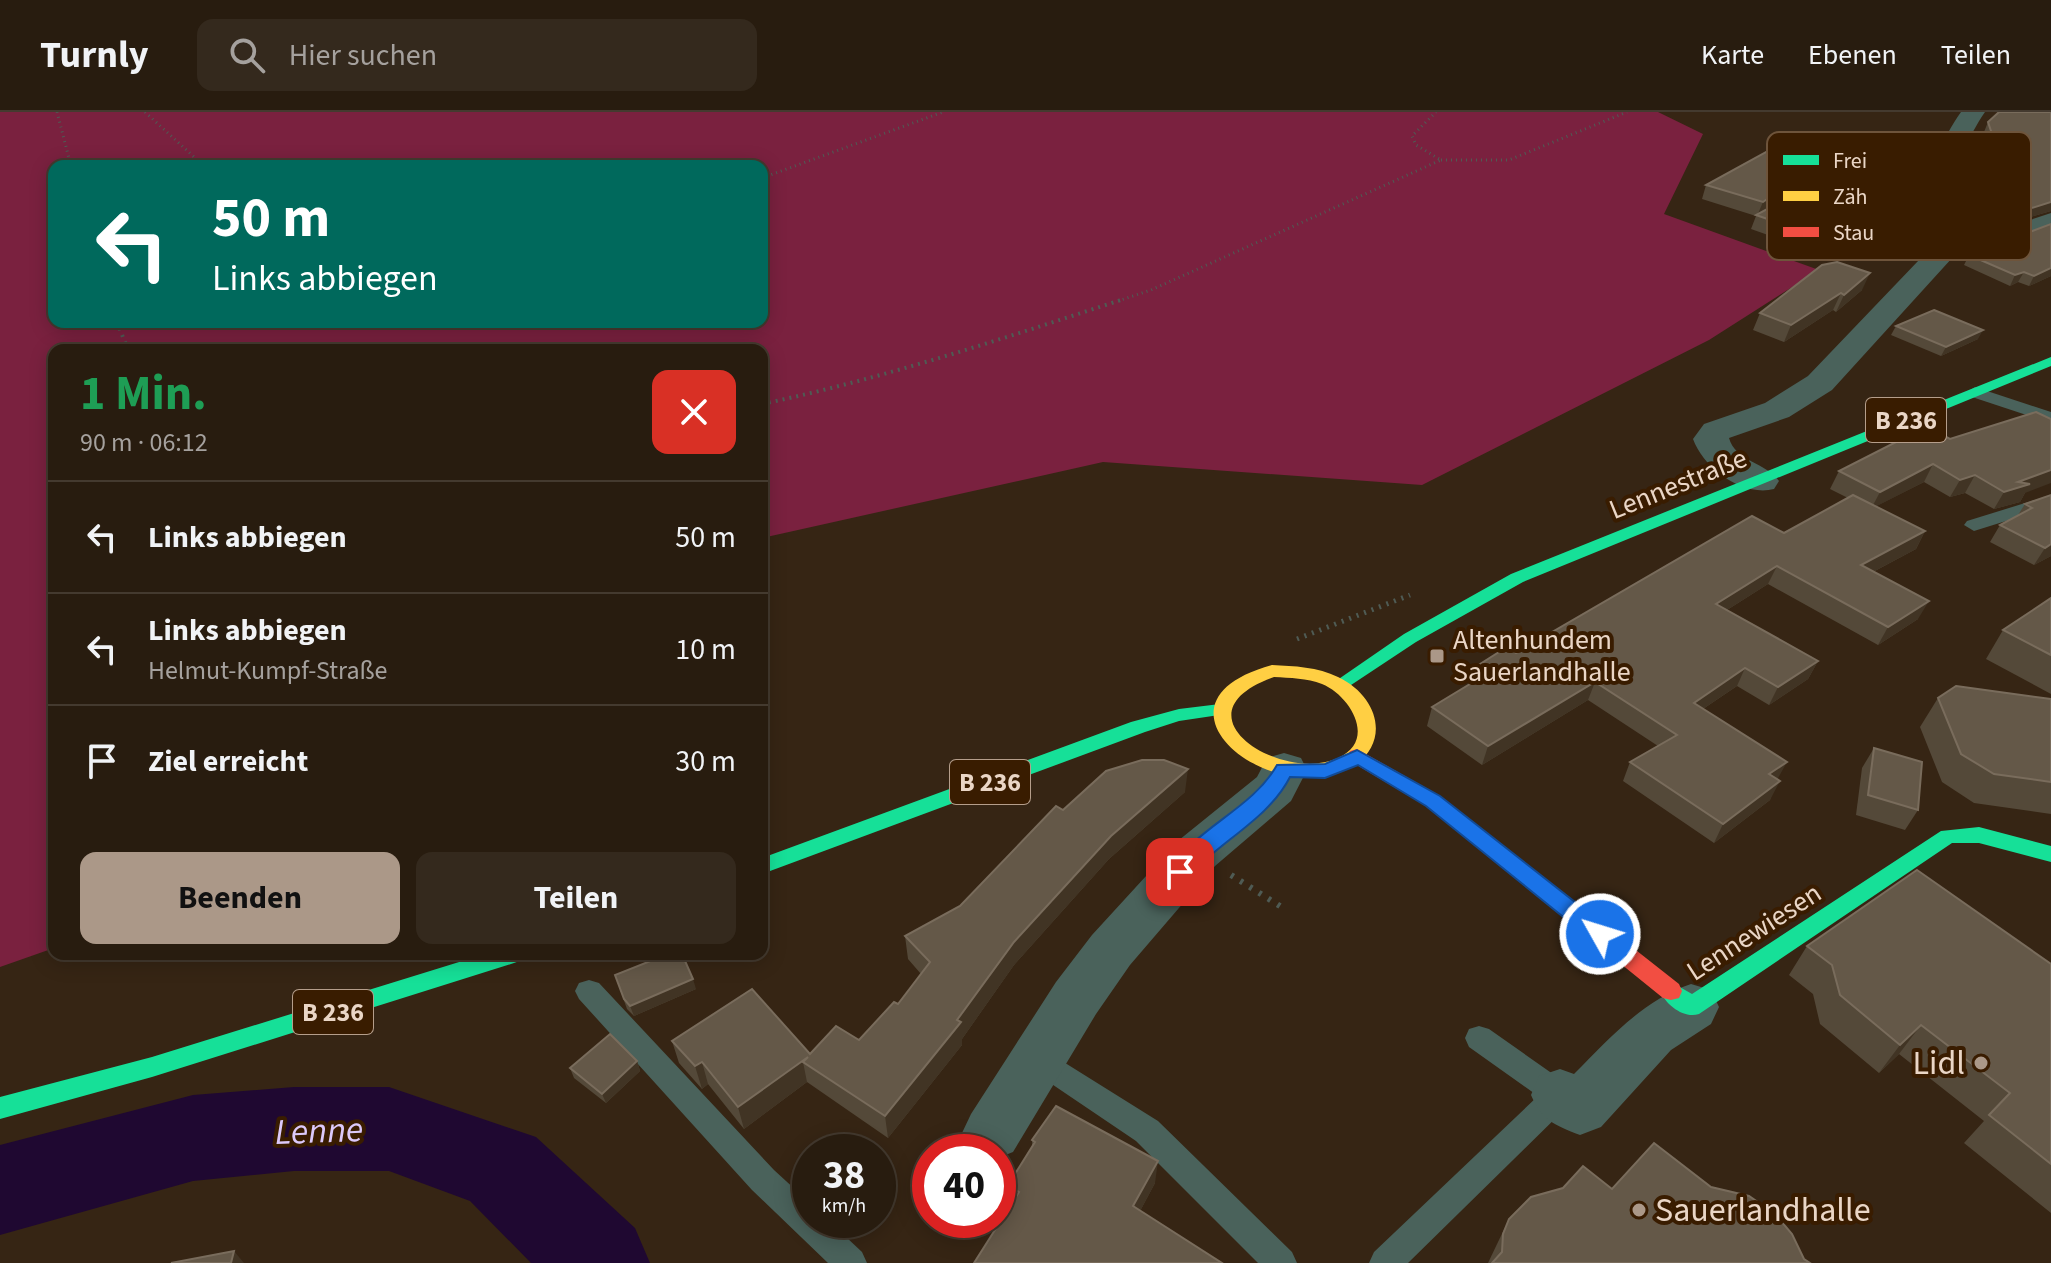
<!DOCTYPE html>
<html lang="de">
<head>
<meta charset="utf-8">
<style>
	:root { --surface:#281c0f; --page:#34291d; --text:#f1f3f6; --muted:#a5a19e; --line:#443a2f; --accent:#ab9888 }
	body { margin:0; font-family:"Source Sans 3",sans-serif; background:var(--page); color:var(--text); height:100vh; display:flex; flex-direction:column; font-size:30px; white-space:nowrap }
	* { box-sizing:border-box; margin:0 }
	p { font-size:26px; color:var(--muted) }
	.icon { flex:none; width:44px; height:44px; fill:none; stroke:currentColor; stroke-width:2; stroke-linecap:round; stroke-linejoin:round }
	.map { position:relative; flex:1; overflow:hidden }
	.sheet { position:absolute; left:48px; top:232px; width:720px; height:616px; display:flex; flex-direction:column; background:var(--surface); border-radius:16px; box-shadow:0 4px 20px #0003,0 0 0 2px var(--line) }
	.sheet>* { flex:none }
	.top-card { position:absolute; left:48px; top:48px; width:720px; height:168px; border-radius:16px; box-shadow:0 4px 20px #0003,0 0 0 2px var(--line); background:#00695c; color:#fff; overflow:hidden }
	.speed { position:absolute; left:792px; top:1022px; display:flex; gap:16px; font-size:40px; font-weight:700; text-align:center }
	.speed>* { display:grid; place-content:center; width:104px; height:104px; border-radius:50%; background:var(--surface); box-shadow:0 4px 20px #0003,0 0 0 2px var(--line); line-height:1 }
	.speed small { font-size:20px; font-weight:400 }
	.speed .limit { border:12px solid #d22; background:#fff; color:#111 }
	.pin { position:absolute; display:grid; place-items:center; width:68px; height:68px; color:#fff; margin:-34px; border-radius:16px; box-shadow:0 4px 12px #0006 }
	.me { position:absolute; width:88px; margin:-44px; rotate:309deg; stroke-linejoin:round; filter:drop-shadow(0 0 6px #0008) }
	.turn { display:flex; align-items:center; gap:28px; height:168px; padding:0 32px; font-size:36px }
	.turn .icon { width:104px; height:104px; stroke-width:2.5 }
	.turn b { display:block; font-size:56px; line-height:68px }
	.round { display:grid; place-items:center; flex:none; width:84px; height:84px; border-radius:16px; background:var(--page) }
	.overview { display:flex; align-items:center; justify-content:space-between; height:136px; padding:0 32px }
	h1 { font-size:48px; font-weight:700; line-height:60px; color:#1e9e55 }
	.primary-button { display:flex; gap:16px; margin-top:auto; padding:16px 32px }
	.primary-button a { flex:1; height:92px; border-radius:16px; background:var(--accent); color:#111; font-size:32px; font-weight:700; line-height:92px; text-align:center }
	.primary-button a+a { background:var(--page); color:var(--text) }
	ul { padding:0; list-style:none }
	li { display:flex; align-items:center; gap:24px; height:112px; padding:0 32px; border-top:2px solid var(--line) }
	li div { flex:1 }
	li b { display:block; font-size:30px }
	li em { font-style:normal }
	header { display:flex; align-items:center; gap:48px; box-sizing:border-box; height:112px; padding:0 40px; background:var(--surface); border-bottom:2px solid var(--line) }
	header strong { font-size:38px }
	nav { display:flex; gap:44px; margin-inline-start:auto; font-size:28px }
	.search { width:560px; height:72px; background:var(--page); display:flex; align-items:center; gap:20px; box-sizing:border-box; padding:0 28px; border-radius:16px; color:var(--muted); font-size:30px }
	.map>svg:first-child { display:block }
	.green { fill:#7a213f; fill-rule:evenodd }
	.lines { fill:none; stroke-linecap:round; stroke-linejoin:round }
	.river { fill:#1f0831; fill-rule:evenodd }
	.path-far3 { stroke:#4f5b54; stroke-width:3; stroke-dasharray:1 4; stroke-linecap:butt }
	.path-far2 { stroke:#4f5b54; stroke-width:4; stroke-dasharray:2 5; stroke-linecap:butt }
	.path-far1 { stroke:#4f5b54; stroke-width:5; stroke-dasharray:2 6; stroke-linecap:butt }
	.path { stroke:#4f5b54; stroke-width:6; stroke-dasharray:3 8; stroke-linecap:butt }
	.lane { fill:#4a625b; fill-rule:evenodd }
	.street { fill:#4a625b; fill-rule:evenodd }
	.fast { fill:#16e098; fill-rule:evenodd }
	.slow { fill:#ffcf43; fill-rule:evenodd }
	.jam { fill:#f24e42; fill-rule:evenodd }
	.wall { fill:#544939 }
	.shaded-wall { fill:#413424 }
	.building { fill:#645848; stroke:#796c5c; stroke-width:2 }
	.route { fill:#1a73e8; stroke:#114b97; stroke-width:2 }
	.poi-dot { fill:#ab9888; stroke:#391c00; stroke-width:3 }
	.labels { text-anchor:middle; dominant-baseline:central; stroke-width:8; stroke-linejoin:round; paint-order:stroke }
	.shield { fill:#391c00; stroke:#b59e8b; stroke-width:2 }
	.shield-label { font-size:26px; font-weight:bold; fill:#ead6c6 }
	.street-label { font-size:28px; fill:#ead6c6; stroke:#391c00 }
	.poi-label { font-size:28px; fill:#ead6c6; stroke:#391c00; text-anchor:start }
	.near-poi-label { font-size:34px; fill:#ead6c6; stroke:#391c00; text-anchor:end }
	.near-water-label { font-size:36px; font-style:italic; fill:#dcc9fa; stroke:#391c00 }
	.key { fill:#391c00; stroke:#6e543b; stroke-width:2 }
	.key-label { font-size:22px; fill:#ead6c6 }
</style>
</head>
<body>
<header>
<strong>Turnly</strong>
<div class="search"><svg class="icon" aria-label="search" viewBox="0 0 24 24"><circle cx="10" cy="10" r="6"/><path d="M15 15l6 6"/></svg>Hier suchen</div>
<nav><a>Karte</a><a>Ebenen</a><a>Teilen</a></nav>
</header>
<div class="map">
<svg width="2051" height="1151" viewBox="0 0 2051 1151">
	<rect width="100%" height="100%" fill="#362514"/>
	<path class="green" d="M0,0H1658L1703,22L1664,102L1819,158L1709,228L1422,373L1103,350L762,426V238H54V836L0,855ZM54,54H762V210H54Z"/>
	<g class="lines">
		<polygon class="river" points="294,975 389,975 536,1025 635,1116 650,1151 531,1151 470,1089 389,1059 294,1059 193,1069 0,1123 0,1033 193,983"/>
		<g class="path-far3">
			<polyline points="57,0 71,54"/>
			<polyline points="145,0 204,54"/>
			<polyline points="1441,48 1509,48 1627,0"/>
			<polyline points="762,66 943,0"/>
			<polyline points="1118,189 1151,178 1441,48 1416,33 1412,24 1436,0"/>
		</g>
		<g class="path-far2">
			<polyline points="117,210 128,238"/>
			<path d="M762,292C886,266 1004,226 1124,187"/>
		</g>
		<polyline class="path-far1" points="1297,527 1410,483"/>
		<polyline class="path" points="1231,763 1283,796"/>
		<g class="lane">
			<polygon points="1975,275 2051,300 2051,311 1969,284 1967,280"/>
			<polygon points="2051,383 2051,395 1974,419 1964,413 1967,409"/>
			<polygon points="589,868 599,871 774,1058 810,1091 810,1108 828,1108 862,1140 867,1151 828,1151 752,1078 579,887 575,879 579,871"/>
			<polygon points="1479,914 1489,917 1570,974 1575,983 1570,992 1408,1151 1369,1151 1374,1140 1538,984 1469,935 1465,926 1469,917"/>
			<polygon points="1038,934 1158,1009 1292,1140 1297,1151 1258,1151 1136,1029 1028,956 1024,947 1028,938"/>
		</g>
		<g class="street">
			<path d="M1961,0H1985C1955,44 1959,68 1967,118H2000L2051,101V118L2003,134H1963L1832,278L1789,305L1729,326C1735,349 1767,351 1779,369L1774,377C1743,385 1704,357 1693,327L1704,312L1765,291L1808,264L1941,125C1934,72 1929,45 1961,0Z"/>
			<polygon points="1284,641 1301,646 1307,658 1291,689 1215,754 1130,853 1096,902 1013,1040 998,1046 998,1040 971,1040 962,1021 971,1002 1056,870 1092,823 1179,728 1257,665 1267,646"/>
			<path d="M1691,872L1711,878L1719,895L1711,912L1671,938L1601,1015L1580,1023C1554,1013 1542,1008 1531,983L1539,964L1560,957L1574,962C1610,926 1642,889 1691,872Z"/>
		</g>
		<g class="fast">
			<polygon points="2051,245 2051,254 1523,470 1416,530 1345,577 1333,577 1330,573 1404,522 1511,462"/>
			<polygon points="1220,592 1229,598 1226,602 1179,609 1145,620 762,762 762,746 1131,610 1179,597"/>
			<path d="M1979,715L2051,734V750L1979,731H1952L1699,902C1684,907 1666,893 1660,879L1663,872L1671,870L1692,882L1941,719Z"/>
			<polygon points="485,842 525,842 522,848 514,851 152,965 0,1007 0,985 152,945"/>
		</g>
		<path class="slow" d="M1272,553C1294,554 1318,555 1338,565C1384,587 1392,641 1340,660C1260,690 1141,589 1272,553ZM1274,565C1290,566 1307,566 1322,572C1351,584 1377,629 1338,646C1282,672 1170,602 1274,565Z"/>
		<polygon class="jam" points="1357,637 1440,684 1679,872 1682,879 1679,886 1671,888 1663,886 1426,694 1350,649 1347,644 1350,639"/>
	</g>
	<g class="wall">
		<polygon points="1988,10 2051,99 2013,110 1976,97 1982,48 1986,38 1990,39 1984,20"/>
		<polygon points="1832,41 1827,54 1767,97 1840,96 1834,110 1793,132 1751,117 1756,104 1702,87 1706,73"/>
		<polygon points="1969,143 2051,164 2029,174 2018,170 2010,174 1964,153"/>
		<polygon points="1822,153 1862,178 1836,200 1833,198 1784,230 1753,218 1760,201"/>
		<polygon points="1896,214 1978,227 1941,244 1891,223"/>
		<polygon points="1898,329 2025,381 2020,390 1994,397 1965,381 1950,385 1924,370 1876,394 1925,419 1916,437 1873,460 1918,507 1878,533 1768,472 1727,498 1818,549 1808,567 1769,593 1737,574 1703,597 1777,667 1770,688 1714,731 1623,669 1630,650 1658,634 1588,588 1482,653 1427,614 1432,595 1472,571 1477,554 1516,541 1784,421 1848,386 1830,377 1839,359"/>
		<polygon points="2051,383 2051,444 2034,453 1990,430 2000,413 2018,403 2025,392"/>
		<polygon points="2051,486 2051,582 1986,547 2003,518"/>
		<polygon points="1938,586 2051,587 2051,702 1974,691 1942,670 1920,615"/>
		<polygon points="1874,636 1918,698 1905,718 1856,703 1862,656"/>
		<polygon points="1185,680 1109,747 1014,853 962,927 962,933 888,1026 807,970 744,1017 708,972 702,977 679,951 672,929 810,942 859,928 898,892 921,862 908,847 905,824 960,794 1063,698"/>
		<polygon points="1807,834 2051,852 2051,1101 1964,1031 1984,1009 1899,942 1879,961 1820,912 1813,882 1789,863"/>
		<polygon points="615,863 696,877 634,904 627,897"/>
		<polygon points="637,949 640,959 606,991 574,966 570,956"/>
		<polygon points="1032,1028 1155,1071 1140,1099 1009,1095 1008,1095 1008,1073 1032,1035"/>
		<polygon points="1612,1077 1804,1147 1810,1151 1488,1151 1509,1107"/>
	</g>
	<g class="shaded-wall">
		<polygon points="1832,41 1827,54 1757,104 1763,90"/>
		<polygon points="2051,90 2051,99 2013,110 2019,100"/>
		<polygon points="1840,96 1834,110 1793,132 1799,118"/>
		<polygon points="2051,156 2051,164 2029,174 2034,164"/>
		<polygon points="2024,160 2018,170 2010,174 2015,163"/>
		<polygon points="1870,161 1862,178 1836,200 1844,183"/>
		<polygon points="1841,181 1833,198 1784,230 1791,213"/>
		<polygon points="1983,218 1978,227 1941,244 1946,235"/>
		<polygon points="1933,352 1924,370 1871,397 1880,380"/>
		<polygon points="2051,358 2051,371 2025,381 2020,390 1994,397 2004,380 2018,370"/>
		<polygon points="1975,363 1965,381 1950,385 1960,368"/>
		<polygon points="1925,419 1916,437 1852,471 1861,453"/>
		<polygon points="2051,432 2051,444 2034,453 2045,436"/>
		<polygon points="1777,454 1768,472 1708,510 1716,492"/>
		<polygon points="1929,489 1918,507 1878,533 1888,515"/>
		<polygon points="1818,549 1808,567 1769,593 1778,575"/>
		<polygon points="1745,556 1737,574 1685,609 1694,591"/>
		<polygon points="1595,570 1588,588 1482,653 1488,634"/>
		<polygon points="1787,650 1777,668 1769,662"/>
		<polygon points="1188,657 1185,680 1109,747 1014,853 962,927 962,933 888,1026 885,1004 957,908 1014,830 1111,724"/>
		<polygon points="1780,669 1770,688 1714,731 1723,712"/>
		<polygon points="693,867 696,877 634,904 630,894"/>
		<polygon points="1921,913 1899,942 1879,961 1900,933"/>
		<polygon points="808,945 803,950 807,970 744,1017 738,995"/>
		<polygon points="637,949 640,959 606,991 602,982"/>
		<polygon points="702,950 708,972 702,977 695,954"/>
		<polygon points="1158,1049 1155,1071 1131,1116 1133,1094"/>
		<polygon points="234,1139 244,1151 231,1151"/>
	</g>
	<g class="building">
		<polygon points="1999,0 2051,0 2051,90 2019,100 1980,87 1986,38 1998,40 1988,10"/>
		<polygon points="1788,28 1832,41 1763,90 1706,73"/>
		<polygon points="1795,82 1840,96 1799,118 1756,103"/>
		<polygon points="2051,112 2051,156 2034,164 2024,160 2015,163 1969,143"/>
		<polygon points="1837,150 1870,161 1844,183 1841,181 1791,213 1760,201 1822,153"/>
		<polygon points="1934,198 1983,218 1946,235 1896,214"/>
		<polygon points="2036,300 2051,307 2051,358 2018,370 2030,372 2004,380 1975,363 1960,368 1933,352 1880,380 1839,359 1898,329 1935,319 1950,327"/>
		<polygon points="1853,383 1925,419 1861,453 1929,489 1888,515 1777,454 1716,492 1818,549 1778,575 1745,556 1694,591 1787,650 1769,662 1780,669 1723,712 1630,650 1677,623 1595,570 1488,634 1432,595 1488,561 1477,554 1507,535 1516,541 1752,404 1784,421"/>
		<polygon points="2051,383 2051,432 2045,436 2000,413 2032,396 2025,392"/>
		<polygon points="2051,486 2051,543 2003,518"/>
		<polygon points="1956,574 2051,587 2051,670 1994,662 1961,642 1938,586"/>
		<polygon points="1874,636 1922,650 1918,698 1868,683"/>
		<polygon points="1142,648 1164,648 1188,657 1111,724 1014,830 957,908 961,910 885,1004 803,950 808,945 738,995 702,950 695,954 672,929 752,877 810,942 836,914 859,928 894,890 898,892 930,850 905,824 960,794 1056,694 1063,698 1106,659"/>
		<polygon points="1917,758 2051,852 2051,1052 1989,1003 2010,981 1921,913 1900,933 1840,883 1832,853 1807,834"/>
		<polygon points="668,842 682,842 693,867 630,894 624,887 615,863"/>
		<polygon points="610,922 637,949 602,982 570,956"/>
		<polygon points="1056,994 1158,1049 1133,1094 1222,1151 974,1151 1019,1080 1008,1073 1035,1030 1032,1028"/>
		<polygon points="1654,1031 1711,1075 1749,1084 1775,1102 1792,1122 1804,1147 1810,1151 1492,1151 1502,1140 1503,1122 1509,1107 1531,1085 1563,1076 1583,1054 1612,1077"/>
		<polygon points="234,1139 231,1151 171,1151"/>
	</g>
	<path class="route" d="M1357,638L1440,684L1608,816L1611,822L1608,829L1600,831L1593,829L1426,694L1358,653L1325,666L1290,665C1268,708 1218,730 1187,766H1173L1170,760C1193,716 1251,699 1277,653L1325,652Z"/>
	<g class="poi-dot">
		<rect x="1429" y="536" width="16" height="16" rx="4"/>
		<circle cx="1981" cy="951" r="8"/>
		<circle cx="1639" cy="1098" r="8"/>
	</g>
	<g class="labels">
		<g class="shield">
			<rect x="1866" y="286" width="80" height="44" rx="6"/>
			<rect x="950" y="648" width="80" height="44" rx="6"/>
			<rect x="293" y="878" width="80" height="44" rx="6"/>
		</g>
		<g class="shield-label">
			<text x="1906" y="308">B 236</text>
			<text x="990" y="670">B 236</text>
			<text x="333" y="900">B 236</text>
		</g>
		<g class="street-label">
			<text transform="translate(1678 372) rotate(-22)">Lennestraße</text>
			<text transform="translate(1754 820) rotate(-33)">Lennewiesen</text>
		</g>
		<g class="poi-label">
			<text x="1453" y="528">Altenhundem<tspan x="1453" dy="32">Sauerlandhalle</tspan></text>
		</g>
		<g class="near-poi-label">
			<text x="1965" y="951">Lidl</text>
			<text x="1655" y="1098" text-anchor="start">Sauerlandhalle</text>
		</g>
		<g class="near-water-label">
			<text transform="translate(319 1019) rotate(-2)">Lenne</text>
		</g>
	</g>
	<rect x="1767" y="20" width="264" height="128" rx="12" class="key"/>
	<rect x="1783" y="43" width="36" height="10" fill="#16e098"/>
	<rect x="1783" y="79" width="36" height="10" fill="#ffcf43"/>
	<rect x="1783" y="115" width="36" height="10" fill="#f24e42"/>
	<g class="key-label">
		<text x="1833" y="56">Frei</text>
		<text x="1833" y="92">Zäh</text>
		<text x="1833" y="128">Stau</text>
	</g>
</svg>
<div class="speed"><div>38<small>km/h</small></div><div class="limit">40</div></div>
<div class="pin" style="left:1180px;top:760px;background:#d93025"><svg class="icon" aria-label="arrive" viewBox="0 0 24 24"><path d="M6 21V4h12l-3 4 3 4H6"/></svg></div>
<svg class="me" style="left:1600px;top:822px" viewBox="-20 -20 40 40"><circle r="17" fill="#1a73e8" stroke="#fff" stroke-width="3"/><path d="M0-11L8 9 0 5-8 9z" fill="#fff"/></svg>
<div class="top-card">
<div class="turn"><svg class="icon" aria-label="left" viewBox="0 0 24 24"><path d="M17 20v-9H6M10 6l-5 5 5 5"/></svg><div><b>50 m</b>Links abbiegen</div></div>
</div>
<section class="sheet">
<div class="overview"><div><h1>1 Min.</h1><p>90 m · 06:12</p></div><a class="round" style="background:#d93025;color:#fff"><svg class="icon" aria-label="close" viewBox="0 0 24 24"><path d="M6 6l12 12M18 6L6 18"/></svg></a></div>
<ul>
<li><svg class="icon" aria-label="left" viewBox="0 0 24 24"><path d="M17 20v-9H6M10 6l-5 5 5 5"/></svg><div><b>Links abbiegen</b></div><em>50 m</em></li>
<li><svg class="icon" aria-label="left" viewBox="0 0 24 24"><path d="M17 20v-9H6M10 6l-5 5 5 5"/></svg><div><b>Links abbiegen</b><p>Helmut-Kumpf-Straße</p></div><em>10 m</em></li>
<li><svg class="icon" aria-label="arrive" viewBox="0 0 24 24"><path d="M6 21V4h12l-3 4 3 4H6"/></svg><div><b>Ziel erreicht</b></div><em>30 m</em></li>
</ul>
<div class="primary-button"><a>Beenden</a><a>Teilen</a></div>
</section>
</div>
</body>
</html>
